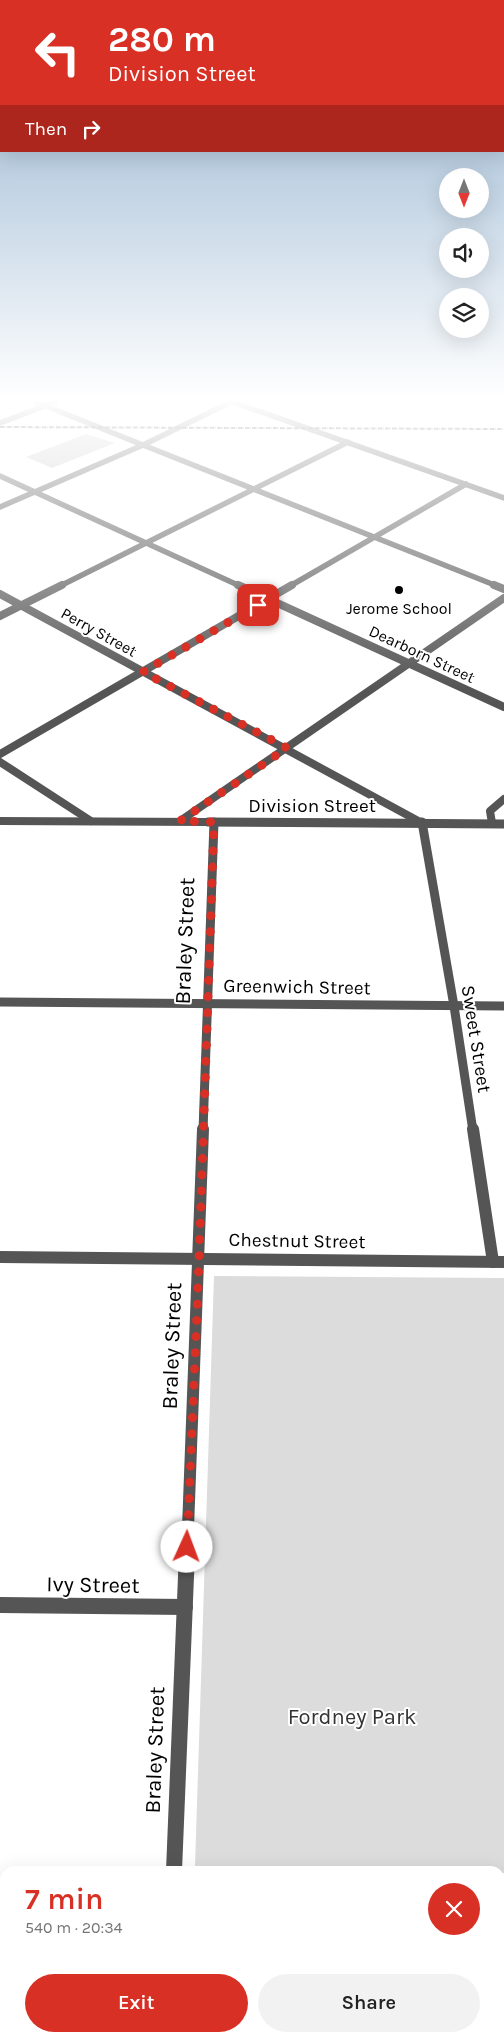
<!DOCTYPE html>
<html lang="en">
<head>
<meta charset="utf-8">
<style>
	:root { --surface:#fff; --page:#f2f2f2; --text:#222; --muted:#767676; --accent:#d93025 }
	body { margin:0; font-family:Karla,sans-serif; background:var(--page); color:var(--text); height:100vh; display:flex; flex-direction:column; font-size:19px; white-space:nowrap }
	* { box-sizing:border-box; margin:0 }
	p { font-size:16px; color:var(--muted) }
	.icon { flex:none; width:28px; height:28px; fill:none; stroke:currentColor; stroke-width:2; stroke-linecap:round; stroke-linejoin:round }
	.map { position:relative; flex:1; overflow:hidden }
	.drawer { position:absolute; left:0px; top:1866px; width:505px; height:176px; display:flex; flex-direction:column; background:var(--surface); border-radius:15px 15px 0 0; box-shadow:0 5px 20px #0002 }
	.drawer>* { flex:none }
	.hud { position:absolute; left:0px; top:0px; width:505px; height:152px; box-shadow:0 5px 20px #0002; background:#d93025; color:#fff; overflow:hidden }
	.needle { width:32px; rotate:180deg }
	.fabs { position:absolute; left:439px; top:168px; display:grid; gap:10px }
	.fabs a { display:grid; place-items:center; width:50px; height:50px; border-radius:50%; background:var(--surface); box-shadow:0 5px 20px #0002; font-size:25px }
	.pin { position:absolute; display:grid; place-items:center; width:42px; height:42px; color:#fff; margin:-21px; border-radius:10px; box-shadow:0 2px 8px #0006 }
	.me { position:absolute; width:55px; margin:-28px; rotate:2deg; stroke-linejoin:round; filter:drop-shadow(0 0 4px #0008) }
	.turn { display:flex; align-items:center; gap:18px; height:105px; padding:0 25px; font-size:22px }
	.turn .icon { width:65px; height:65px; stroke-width:2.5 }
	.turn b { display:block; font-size:35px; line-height:42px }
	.then { display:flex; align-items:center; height:48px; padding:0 25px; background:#0003; gap:10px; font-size:19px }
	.round { display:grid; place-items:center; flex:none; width:52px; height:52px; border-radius:26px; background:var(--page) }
	.head { display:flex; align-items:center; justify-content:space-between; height:85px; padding:0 25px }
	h1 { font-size:30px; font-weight:600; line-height:38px; color:var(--accent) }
	.action { display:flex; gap:10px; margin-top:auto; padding:10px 25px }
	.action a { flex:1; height:58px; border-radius:30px; background:var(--accent); color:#fff; font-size:20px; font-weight:600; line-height:58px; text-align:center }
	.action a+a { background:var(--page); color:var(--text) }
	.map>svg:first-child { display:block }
	.green { fill:#dcdcdc }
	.building { fill:#c4c4c4 }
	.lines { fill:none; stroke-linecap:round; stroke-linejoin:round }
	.minor-far4 { stroke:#555; stroke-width:5.5 }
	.minor-far3 { stroke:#555; stroke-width:8 }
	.minor-far2 { stroke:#555; stroke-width:9 }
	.minor-far1 { stroke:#555; stroke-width:12 }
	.minor { stroke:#555; stroke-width:16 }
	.tertiary { stroke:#555; stroke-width:5.5 }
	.rail { stroke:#000; stroke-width:2; stroke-dasharray:4.5 1 0.5 1; stroke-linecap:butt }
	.route { stroke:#d93025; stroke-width:9; stroke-dasharray:0 16.2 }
	.poi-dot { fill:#000; stroke:#fff; stroke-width:2 }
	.labels { text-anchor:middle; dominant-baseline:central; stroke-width:4; stroke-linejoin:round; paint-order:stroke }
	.far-poi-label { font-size:16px; fill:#000; stroke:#fff }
	.far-street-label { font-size:16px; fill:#000; stroke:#fff }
	.street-label { font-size:19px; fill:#000; stroke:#fff }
	.near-street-label { font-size:22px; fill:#000; stroke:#fff }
	.near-park-label { font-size:22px; fill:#333; stroke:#fff }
</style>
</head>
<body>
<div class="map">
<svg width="504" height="2042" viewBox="0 0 504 2042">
	<rect width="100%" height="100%" fill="#fff"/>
	<polygon class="green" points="214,1276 504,1278 504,1873 500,1873 500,1871 195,1866"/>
	<polygon class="building" points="86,434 115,443 52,468 26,457"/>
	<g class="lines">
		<g class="minor-far4">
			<polyline points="233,402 504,498"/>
			<polyline points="0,423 55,402"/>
			<polyline points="143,445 497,586"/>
			<polyline points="0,476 240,586"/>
			<polyline points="60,586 348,442"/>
			<polyline points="290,586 466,484"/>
		</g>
		<g class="minor-far3">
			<polyline points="238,585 504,707"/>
			<polyline points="494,585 504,589"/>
			<polyline points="0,594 422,823"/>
			<polyline points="0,616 62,585"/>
			<polyline points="0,754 292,585"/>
			<polyline points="0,762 91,821"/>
			<polyline points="0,821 418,823"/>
			<polyline points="180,821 504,598"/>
			<polyline points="492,823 490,811 504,799"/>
		</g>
		<g class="minor-far2">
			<polyline points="208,822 504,824"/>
			<polyline points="422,822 454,1006 473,1131"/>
			<polyline points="0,1002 504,1006"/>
			<polyline points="203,1131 214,822"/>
		</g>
		<g class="minor-far1">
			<polyline points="473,1129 493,1262"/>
			<polyline points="0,1257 504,1262"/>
			<polyline points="188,1528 203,1129"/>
		</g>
		<g class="minor">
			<polyline points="0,1605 185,1607"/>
			<polyline points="174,1871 188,1527"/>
			<polyline points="167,2038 167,2042"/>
		</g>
		<g class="tertiary">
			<polyline points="36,402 143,445"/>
			<polyline points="0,507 143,445 231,402"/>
		</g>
		<polyline class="rail" points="0,427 504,429"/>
	</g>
	<linearGradient id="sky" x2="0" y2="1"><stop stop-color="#8cadcc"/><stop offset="0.58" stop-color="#fff"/><stop offset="1" stop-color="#fff" stop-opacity="0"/></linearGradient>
	<rect width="504" height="688" fill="url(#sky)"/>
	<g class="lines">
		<polyline class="route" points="187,1547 198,1288 214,822 180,821 287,748 143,672 258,605"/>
	</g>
	<circle class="poi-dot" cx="399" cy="590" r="5"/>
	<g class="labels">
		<g class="far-poi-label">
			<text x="399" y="608">Jerome School</text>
		</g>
		<g class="far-street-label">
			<text transform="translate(99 632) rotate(29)">Perry Street</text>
			<text transform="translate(422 654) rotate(25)">Dearborn Street</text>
		</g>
		<g class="street-label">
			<text x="312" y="806">Division Street</text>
			<text transform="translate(297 987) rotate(1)">Greenwich Street</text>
			<text transform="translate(476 1039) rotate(81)">Sweet Street</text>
			<text transform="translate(297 1241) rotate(1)">Chestnut Street</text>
		</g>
		<g class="near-street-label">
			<text transform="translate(185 941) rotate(-88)">Braley Street</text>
			<text transform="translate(172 1346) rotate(-88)">Braley Street</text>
			<text transform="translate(93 1585) rotate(1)">Ivy Street</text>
			<text transform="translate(155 1750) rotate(-88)">Braley Street</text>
		</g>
		<g class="near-park-label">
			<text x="352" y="1717">Fordney Park</text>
		</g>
	</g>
</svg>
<div class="fabs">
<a><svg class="needle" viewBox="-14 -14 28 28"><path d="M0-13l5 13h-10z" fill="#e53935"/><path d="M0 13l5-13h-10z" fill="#767676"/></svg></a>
<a><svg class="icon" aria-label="sound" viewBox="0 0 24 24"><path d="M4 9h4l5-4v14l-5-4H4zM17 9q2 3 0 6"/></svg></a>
<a><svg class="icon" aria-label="layers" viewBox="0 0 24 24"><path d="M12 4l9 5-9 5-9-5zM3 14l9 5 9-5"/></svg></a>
</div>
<div class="pin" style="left:258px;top:605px;background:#d93025"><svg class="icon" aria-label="arrive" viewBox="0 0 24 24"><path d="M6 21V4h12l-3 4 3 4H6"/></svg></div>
<svg class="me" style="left:187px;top:1547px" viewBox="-20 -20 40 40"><circle r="19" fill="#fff"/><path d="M0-13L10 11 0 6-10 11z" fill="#d93025"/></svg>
<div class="hud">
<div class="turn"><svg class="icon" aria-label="left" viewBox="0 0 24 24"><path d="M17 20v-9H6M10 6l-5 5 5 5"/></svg><div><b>280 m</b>Division Street</div></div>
<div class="then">Then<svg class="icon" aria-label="right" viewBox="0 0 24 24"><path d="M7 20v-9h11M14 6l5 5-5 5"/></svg></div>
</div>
<section class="drawer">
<div class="head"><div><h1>7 min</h1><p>540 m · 20:34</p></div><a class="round" style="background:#d93025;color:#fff"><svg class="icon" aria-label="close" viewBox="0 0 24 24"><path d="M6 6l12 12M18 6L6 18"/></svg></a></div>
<div class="action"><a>Exit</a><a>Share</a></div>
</section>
</div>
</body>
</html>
